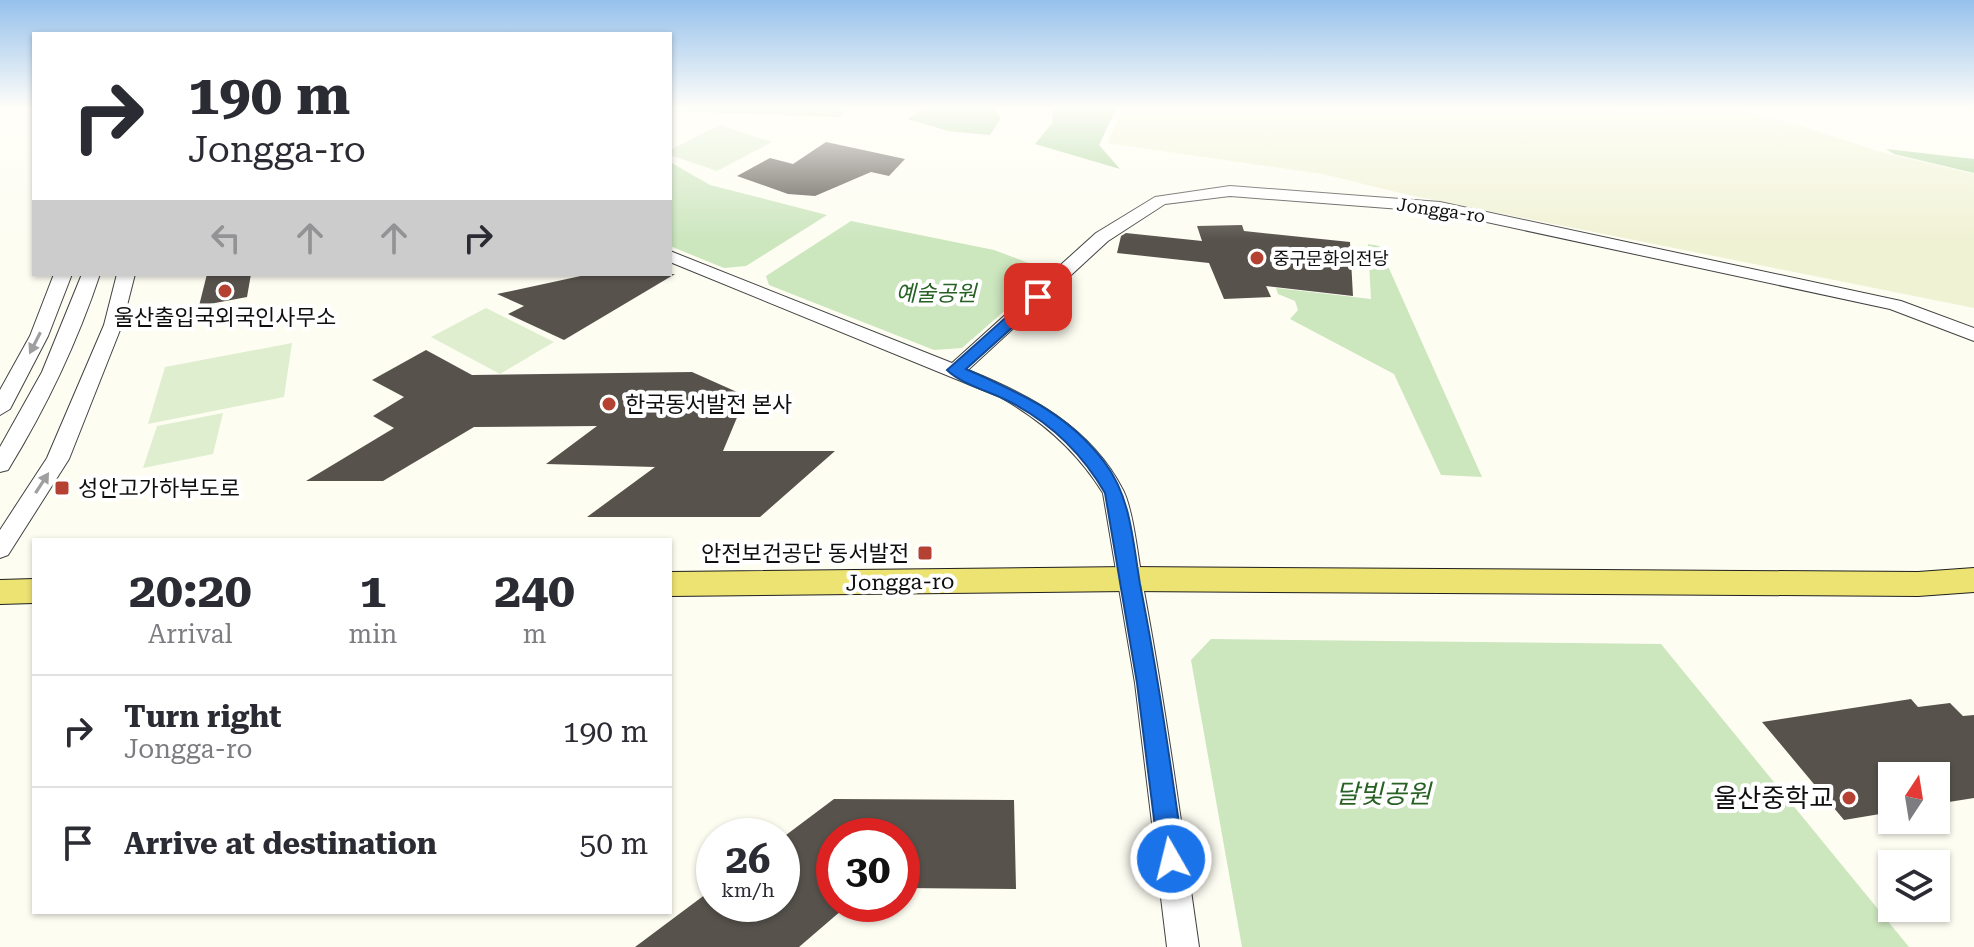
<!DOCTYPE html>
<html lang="en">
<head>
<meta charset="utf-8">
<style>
	:root { --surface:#fff; --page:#f7f7f7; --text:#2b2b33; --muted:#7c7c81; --line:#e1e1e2 }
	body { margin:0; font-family:"Roboto Serif","Noto Sans KR",serif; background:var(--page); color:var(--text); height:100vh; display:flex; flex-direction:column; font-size:30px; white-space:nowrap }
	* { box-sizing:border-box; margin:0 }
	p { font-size:26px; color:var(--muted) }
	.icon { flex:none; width:44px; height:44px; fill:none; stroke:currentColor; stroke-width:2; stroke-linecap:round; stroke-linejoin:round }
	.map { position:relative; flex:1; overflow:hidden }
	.sheet { position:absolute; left:32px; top:538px; width:640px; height:376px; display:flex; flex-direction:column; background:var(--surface); border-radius:0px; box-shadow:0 2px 6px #0004 }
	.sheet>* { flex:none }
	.banner { position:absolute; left:32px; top:32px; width:640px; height:244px; border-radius:0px; box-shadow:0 2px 6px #0004; background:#fff; color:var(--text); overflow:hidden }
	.needle { width:52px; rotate:12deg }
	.tools { position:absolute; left:1878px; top:762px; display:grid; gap:16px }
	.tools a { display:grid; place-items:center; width:72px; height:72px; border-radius:0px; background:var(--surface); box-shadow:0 2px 6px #0004; font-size:40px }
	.speed { position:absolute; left:696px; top:818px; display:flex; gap:16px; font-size:40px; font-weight:700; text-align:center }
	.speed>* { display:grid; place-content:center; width:104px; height:104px; border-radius:50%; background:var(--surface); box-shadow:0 2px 6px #0004; line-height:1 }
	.speed small { font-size:20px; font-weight:400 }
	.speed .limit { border:12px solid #d22; background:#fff; color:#111 }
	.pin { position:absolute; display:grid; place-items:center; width:68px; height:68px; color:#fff; margin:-34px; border-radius:16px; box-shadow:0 4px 12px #0006 }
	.me { position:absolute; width:88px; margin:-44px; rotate:352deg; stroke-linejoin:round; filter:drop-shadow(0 0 6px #0008) }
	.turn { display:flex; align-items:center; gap:28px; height:168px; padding:0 24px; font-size:36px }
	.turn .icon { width:104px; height:104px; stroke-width:2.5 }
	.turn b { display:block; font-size:56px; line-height:68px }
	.lanes { display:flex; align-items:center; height:76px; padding:0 24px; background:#0003; justify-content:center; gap:40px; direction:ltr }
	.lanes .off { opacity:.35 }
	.eta { display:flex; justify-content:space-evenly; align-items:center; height:136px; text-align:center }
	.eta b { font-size:48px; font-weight:700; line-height:56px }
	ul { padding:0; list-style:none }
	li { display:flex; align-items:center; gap:24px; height:112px; padding:0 24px; border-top:2px solid var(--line) }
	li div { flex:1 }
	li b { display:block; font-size:30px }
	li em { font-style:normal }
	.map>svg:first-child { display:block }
	.farmland { fill:#f0f2d4 }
	.green { fill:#cce6be }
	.forest { fill:#aed69e }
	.pitch { fill:#deeecf }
	.building { fill:#57524c }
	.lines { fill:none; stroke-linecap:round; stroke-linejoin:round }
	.minor-casing { stroke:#424242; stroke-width:2 }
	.major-casing { stroke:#202020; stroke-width:2 }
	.minor { fill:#fff; fill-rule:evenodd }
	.major { fill:#ede373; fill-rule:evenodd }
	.oneway { fill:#9f9f9f }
	.route { fill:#1a73e8; stroke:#114b97; stroke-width:2 }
	.poi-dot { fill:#b44132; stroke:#fff; stroke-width:3 }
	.labels { text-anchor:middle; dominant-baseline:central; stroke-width:8; stroke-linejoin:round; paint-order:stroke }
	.far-street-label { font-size:18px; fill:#0f0f0f; stroke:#fff }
	.far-poi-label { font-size:18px; fill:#0f0f0f; stroke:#fff; text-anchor:start }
	.park-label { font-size:22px; font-style:italic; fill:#276224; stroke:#fff }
	.poi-label { font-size:22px; fill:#0f0f0f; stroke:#fff; text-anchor:start }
	.street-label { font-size:22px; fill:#0f0f0f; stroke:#fff }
	.near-park-label { font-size:26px; font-style:italic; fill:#276224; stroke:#fff }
	.near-poi-label { font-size:26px; fill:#0f0f0f; stroke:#fff; text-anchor:end }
</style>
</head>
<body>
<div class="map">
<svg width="1974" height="947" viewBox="0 0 1974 947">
	<rect width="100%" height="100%" fill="#fefdf2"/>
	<polygon class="farmland" points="1124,107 1536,107 1653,113 1683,107 1726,107 1802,126 1877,151 1974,174 1974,308 1404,194 1323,174 1107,143"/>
	<g class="green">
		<polygon points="670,162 710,185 827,215 746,266 724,268 670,246"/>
		<polygon points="851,221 994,250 1050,271 962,348 934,350 769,285 766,276"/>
		<polygon points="1368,244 1379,246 1482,477 1441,475 1394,374 1290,319 1298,310 1295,301 1278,294 1276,288 1371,299"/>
		<polygon points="1211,639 1661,644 1909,947 1242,947 1191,660"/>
	</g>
	<g class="forest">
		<polygon points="670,107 850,107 840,117 670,111"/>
		<polygon points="926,107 994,107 1001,118 990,135 948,131 908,119"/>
		<polygon points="1051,107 1117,107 1099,145 1120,169 1035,144 1053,122"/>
		<polygon points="1886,149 1974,159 1974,173 1894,154"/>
	</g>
	<g class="pitch">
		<polygon points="720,125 772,142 717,171 670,155 670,150"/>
		<polygon points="486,308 554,342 500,374 431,337"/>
		<polygon points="292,343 284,397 148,424 165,367"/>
		<polygon points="223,413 213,454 143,468 157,426"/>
	</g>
	<g class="building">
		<polygon points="826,142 905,159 889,176 871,172 815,196 788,194 737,176 770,158 793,164"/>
		<polygon points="1242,225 1244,231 1350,242 1353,296 1266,286 1271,297 1224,299 1209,263 1117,253 1121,236 1126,233 1202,241 1197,226"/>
		<polygon points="207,274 251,274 247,297 199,306"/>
		<polygon points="590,274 675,274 564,340 508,314 524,306 497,294"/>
		<polygon points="426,350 472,375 692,372 746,396 723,451 835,451 760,517 587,517 655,467 546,464 597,426 474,427 383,481 306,481 394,428 373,416 404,397 372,380"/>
		<polygon points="1911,699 1918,707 1950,703 1963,716 1974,715 1974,798 1936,804 1936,776 1892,776 1892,812 1844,820 1762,722"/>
		<polygon points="834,799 1014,800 1016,889 902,888 902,836 834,836 834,904 849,904 799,947 635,947 714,888 714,904 782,904 782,838"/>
	</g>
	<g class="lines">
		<defs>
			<g id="minor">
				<path d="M1230,186L1440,202L1901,301L1974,328V341L1890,309L1440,212L1230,196L1165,204L1108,241L968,370C1030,395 1091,427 1123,490C1134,511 1139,566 1144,591C1166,709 1182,828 1199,947H1167L1135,683L1103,493C1077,451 1043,421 1000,397L670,262V251L952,363L1096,233L1155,197Z"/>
				<polygon points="54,274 72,274 48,336 10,409 0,415 0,390 30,336"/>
				<path d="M82,274H100C77,343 46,408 8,470L0,472V447L42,372Z"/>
				<polygon points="117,274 135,274 122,325 69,459 8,555 0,558 0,530 47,458 104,325"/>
			</g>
			<g id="major">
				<polygon points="1129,567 1918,572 1974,568 1974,592 1918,596 1129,591 670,596 670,572"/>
				<polygon points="34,579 34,603 0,604 0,580"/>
			</g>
		</defs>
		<use href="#minor" class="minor-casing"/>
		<use href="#major" class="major-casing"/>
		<use href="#minor" class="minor"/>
		<use href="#major" class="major"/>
	</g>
	<defs><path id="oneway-solid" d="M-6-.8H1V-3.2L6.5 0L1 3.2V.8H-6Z" transform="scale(2)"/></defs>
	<g class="oneway">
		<use href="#oneway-solid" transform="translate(35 343) rotate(117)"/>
		<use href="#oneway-solid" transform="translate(42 483) rotate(-57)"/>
	</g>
	<linearGradient id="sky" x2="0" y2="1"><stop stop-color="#96c1ec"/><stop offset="0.45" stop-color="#fffef9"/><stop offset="1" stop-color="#fffef9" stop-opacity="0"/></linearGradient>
	<rect width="1974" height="240" fill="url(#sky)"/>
	<path class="route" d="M1038,292L1045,297L1043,300L966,369C1021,394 1068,413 1105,463C1131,497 1133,543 1140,584C1158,675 1171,767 1184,859L1180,867L1171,871L1162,867L1159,859L1137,683L1105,493C1080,450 1047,419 1002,398C985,390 960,383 947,370L1032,294Z"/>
	<g class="poi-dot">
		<circle cx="1257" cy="258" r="8"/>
		<circle cx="225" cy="291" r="8"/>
		<circle cx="609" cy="404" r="8"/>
		<rect x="54" y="480" width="16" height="16" rx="4"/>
		<rect x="917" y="545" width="16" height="16" rx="4"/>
		<circle cx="1849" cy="798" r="8"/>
	</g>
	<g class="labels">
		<g class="far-street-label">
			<text transform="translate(1441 210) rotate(8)">Jongga-ro</text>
		</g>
		<g class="far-poi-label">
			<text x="1273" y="258">중구문화의전당</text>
		</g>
		<g class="park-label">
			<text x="936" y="293">예술공원</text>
		</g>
		<g class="poi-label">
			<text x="225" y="317" text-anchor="middle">울산출입국외국인사무소</text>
			<text x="625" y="404">한국동서발전 본사</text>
			<text x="78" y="488">성안고가하부도로</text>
			<text x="909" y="553" text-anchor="end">안전보건공단 동서발전</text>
		</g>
		<g class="street-label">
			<text transform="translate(900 582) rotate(-1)">Jongga-ro</text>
		</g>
		<g class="near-park-label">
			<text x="1383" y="794">달빛공원</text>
		</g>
		<g class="near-poi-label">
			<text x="1833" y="798">울산중학교</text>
		</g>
	</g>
</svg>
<div class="tools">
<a><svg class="needle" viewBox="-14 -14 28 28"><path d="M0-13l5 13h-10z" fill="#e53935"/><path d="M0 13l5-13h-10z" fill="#7c7c81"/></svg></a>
<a><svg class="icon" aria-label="layers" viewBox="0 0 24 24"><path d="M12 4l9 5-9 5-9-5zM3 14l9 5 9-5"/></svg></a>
</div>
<div class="speed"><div>26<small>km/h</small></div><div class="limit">30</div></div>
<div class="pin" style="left:1038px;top:297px;background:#d93025"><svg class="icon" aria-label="arrive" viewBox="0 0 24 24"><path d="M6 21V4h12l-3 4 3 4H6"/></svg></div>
<svg class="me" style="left:1171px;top:859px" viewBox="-20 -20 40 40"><circle r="17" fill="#1a73e8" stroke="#fff" stroke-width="3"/><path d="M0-11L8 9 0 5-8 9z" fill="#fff"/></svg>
<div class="banner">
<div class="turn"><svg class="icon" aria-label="right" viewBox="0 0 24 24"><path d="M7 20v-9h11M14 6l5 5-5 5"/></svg><div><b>190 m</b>Jongga-ro</div></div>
<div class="lanes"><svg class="icon off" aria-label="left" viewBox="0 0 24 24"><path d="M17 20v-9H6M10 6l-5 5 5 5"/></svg><svg class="icon off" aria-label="ahead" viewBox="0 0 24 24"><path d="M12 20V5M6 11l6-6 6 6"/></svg><svg class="icon off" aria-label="ahead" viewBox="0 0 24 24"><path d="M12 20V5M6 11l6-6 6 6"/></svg><svg class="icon" aria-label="right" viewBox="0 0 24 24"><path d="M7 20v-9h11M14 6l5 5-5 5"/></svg></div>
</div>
<section class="sheet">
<div class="eta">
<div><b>20:20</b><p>Arrival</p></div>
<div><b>1</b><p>min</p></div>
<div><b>240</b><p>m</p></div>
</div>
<ul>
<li><svg class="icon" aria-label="right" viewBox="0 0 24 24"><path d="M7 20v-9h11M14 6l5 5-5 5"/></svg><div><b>Turn right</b><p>Jongga-ro</p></div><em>190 m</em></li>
<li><svg class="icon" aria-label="arrive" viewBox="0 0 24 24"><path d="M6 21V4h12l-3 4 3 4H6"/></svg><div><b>Arrive at destination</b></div><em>50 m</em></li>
</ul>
</section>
</div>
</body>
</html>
